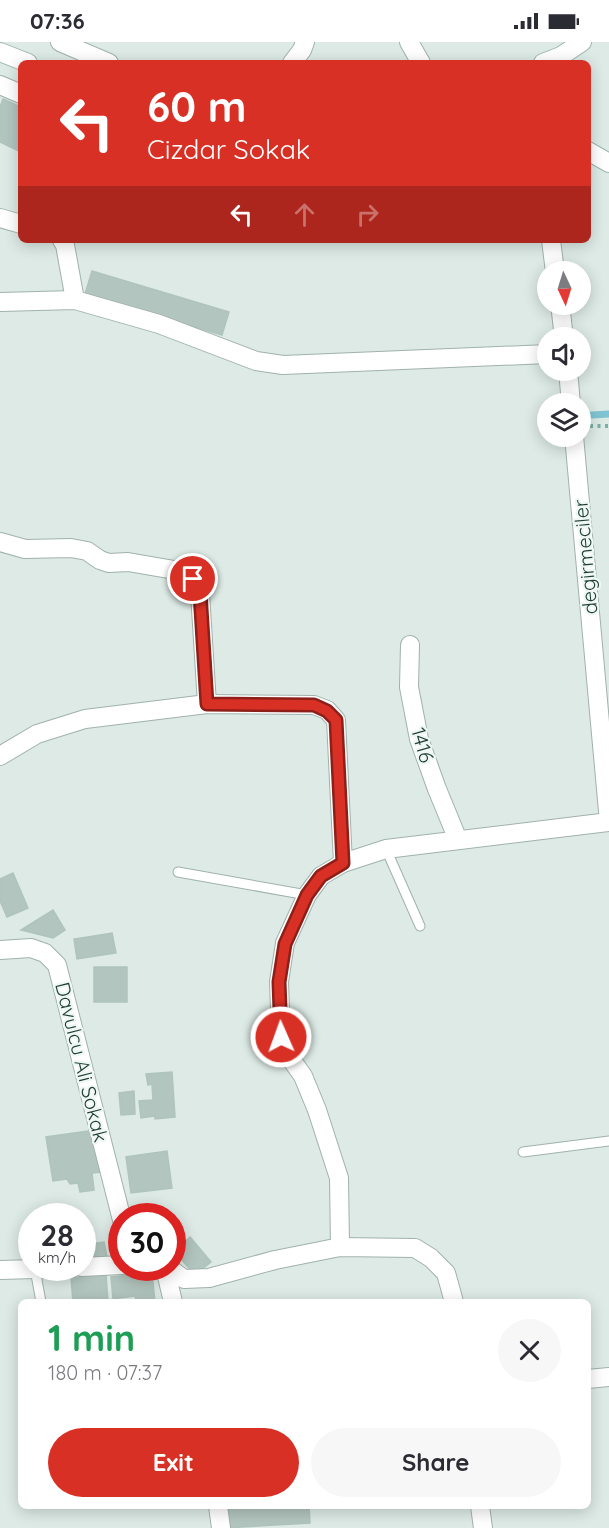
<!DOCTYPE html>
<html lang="en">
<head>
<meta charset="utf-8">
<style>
	:root { --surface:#fff; --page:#f7f7f7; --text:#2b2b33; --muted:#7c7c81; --accent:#d93025 }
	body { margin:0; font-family:Quicksand,sans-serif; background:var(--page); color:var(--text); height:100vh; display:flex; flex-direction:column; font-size:22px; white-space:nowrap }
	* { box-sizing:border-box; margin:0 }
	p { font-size:20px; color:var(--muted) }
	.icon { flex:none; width:33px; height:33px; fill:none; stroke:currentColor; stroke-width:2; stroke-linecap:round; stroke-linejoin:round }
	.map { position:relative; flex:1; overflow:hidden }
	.side { position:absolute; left:18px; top:1257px; width:573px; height:210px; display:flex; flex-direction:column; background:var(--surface); border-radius:9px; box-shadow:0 3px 15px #0003 }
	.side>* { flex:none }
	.top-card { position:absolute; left:18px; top:18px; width:573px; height:183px; border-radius:9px; box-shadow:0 3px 15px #0003; background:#d93025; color:#fff; overflow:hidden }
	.needle { width:39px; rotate:176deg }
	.buttons { position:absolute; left:537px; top:219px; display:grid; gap:12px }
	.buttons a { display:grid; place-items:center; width:54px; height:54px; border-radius:50%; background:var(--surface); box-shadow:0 3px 15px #0003; font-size:30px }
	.speed { position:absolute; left:18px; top:1161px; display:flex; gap:12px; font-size:30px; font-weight:700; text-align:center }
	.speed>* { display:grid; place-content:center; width:78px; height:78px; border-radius:50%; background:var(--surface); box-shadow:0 3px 15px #0003; line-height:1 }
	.speed small { font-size:15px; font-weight:400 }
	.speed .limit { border:9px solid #d22; background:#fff; color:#111 }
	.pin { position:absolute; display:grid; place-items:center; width:51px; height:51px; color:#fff; margin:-26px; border:3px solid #fff; border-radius:50%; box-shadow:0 2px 6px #0007 }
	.me { position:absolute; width:66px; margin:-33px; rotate:358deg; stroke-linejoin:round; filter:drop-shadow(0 0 4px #0008) }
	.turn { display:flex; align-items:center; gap:21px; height:126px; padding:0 30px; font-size:27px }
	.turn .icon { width:78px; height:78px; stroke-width:2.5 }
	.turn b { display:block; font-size:42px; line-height:51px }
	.lanes { display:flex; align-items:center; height:57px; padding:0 30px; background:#0003; justify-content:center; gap:30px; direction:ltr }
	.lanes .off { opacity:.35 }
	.round { display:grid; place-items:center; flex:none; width:63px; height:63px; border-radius:32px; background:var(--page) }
	.summary { display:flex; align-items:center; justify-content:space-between; height:102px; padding:0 30px }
	h1 { font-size:36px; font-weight:700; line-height:45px; color:#1e9e55 }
	.primary-button { display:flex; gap:12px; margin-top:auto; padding:12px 30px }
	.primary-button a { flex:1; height:69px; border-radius:36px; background:var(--accent); color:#fff; font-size:24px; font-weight:700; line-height:69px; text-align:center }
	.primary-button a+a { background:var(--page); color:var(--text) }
	.status { display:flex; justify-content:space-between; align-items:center; height:42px; padding:0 30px; background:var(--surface); direction:ltr }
	.status svg { height:16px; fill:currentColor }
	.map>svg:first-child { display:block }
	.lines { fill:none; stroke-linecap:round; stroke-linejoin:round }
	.stream { stroke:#80c4d4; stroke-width:7 }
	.building { fill:#b2c5be; stroke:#afc4bc; stroke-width:1.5 }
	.lane-casing { stroke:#a0b2ac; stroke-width:11 }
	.street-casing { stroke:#a0b2ac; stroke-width:20 }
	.secondary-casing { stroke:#9cb7ae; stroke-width:20 }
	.path { stroke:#7bb0a2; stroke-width:4; stroke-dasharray:3 4.5; stroke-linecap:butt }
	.lane { stroke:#fff; stroke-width:9 }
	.street { stroke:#fff; stroke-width:18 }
	.secondary { stroke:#fff; stroke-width:18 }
	.route-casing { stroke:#8d1f18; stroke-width:15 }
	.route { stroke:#d93025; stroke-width:10 }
	.labels { text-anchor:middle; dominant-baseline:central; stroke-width:4.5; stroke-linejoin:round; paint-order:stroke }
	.street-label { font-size:20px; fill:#1e3b34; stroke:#eef7f3 }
</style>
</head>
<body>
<div class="status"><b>07:36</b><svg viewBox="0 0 49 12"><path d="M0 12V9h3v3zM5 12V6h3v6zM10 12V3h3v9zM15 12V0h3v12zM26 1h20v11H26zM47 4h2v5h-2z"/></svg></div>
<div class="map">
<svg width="609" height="1486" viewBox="0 0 609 1486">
	<rect width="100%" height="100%" fill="#ddeae5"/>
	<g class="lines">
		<polyline class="stream" points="592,373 609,372"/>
	</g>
	<g class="building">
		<polygon points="3,57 21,65 21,110 0,100 0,65"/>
		<polygon points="92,229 229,270 222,293 85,252"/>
		<polygon points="13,831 28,866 7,875 0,859 0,837"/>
		<polygon points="53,868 65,888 53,896 21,888"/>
		<polygon points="112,891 116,911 77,917 74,897"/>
		<rect x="94" y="925" width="33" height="35"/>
		<polygon points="172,1030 175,1075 155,1077 155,1074 141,1076 139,1059 153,1058 152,1042 148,1043 146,1032"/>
		<polygon points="134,1049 135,1072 121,1073 119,1051"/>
		<polygon points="95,1088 101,1130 92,1131 94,1148 80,1150 78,1141 70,1142 67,1137 53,1139 46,1095"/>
		<polygon points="167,1109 172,1146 131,1151 126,1115"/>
		<polygon points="70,1166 71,1174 54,1174 53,1169"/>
		<polygon points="190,1195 211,1220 195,1233 174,1209"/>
		<polygon points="104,1200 107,1214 82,1218 82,1203"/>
		<polygon points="152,1231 155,1260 136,1260 135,1254 113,1257 111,1235"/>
		<polygon points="106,1232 108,1260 73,1260 71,1236"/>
		<polygon points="223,1464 309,1464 310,1481 224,1486"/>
	</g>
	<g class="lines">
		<defs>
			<g id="lane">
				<polyline points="386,807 420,884"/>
				<polyline points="178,830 307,853"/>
				<polyline points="523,1110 609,1099"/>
				<polyline points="35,1227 41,1260"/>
			</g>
			<g id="street">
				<polyline points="60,0 109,21"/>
				<polyline points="409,0 421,21"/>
				<polyline points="292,21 302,8 305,0"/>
				<polyline points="0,43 21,52"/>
				<polyline points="0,176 21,182"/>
				<polyline points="62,198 65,203 75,258"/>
				<polyline points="551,198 555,230"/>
				<polyline points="0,260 75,258 159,282 256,319 283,323 548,312"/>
				<polyline points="560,262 564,296"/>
				<polyline points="568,328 571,362"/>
				<polyline points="574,394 609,780"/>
				<polyline points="0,500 25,507 71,506 87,509 100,518 109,521 128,520 180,529 193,538 200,551 207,662"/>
				<polyline points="410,603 409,645 419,697 437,747 458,798"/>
				<polyline points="0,714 37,692 85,677 207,662 314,663 327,668 336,678 343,821"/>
				<polyline points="0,908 31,906 45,911 57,923 122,1178"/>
				<polyline points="340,1205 339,1136 317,1068 303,1034 286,1010 281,995 279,940 285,901 307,853 321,834 343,821 386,807 609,780"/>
				<polyline points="82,1225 122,1223"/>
				<polyline points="165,1226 173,1260"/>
				<polyline points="169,1226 184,1237 209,1236 275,1218 340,1205 415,1206 431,1216 446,1231 454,1260"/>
				<polyline points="0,1228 71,1226"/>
				<polyline points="588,1337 609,1335"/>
				<polyline points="218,1464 221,1486"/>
				<polyline points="480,1464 483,1486"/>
			</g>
			<g id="secondary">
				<polyline points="0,10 28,21"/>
				<polyline points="543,21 561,14 582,0"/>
				<polyline points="588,109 609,121"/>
			</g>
		</defs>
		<use href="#lane" class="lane-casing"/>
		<use href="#street" class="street-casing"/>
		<use href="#secondary" class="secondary-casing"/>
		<polyline class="path" points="590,384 609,384"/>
		<use href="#lane" class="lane"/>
		<use href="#street" class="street"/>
		<use href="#secondary" class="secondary"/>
	</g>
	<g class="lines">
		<defs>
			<polyline id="route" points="193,537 200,551 207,662 314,663 327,669 336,678 343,821 321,834 307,853 285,902 279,940 281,995"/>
		</defs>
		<use href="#route" class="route-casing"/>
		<use href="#route" class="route"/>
	</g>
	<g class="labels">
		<g class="street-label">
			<text transform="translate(585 515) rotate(-95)">degirmeciler</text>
			<text transform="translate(423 703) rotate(74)">1416</text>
			<text transform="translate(82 1020) rotate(76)">Davulcu Ali Sokak</text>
		</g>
	</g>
</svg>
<div class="buttons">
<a><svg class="needle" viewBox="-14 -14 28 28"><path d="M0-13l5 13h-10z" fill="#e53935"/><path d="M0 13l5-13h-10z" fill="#7c7c81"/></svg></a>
<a><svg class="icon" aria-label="sound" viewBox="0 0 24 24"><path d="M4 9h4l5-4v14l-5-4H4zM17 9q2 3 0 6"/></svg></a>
<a><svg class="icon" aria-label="layers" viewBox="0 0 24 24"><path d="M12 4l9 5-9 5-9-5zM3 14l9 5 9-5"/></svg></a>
</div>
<div class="speed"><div>28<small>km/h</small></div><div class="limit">30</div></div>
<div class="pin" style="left:193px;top:537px;background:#d93025"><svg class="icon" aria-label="arrive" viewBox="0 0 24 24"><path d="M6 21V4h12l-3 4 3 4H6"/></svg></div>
<svg class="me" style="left:281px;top:995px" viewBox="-20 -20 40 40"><circle r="17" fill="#d93025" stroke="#fff" stroke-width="3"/><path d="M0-11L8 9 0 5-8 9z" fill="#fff"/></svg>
<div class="top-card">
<div class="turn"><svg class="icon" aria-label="left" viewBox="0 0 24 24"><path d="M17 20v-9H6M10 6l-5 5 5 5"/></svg><div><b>60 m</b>Cizdar Sokak</div></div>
<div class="lanes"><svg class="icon" aria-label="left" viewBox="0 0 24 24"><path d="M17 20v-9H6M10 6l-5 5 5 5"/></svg><svg class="icon off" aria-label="ahead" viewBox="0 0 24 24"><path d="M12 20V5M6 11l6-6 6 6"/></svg><svg class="icon off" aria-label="right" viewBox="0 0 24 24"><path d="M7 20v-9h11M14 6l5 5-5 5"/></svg></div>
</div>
<section class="side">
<div class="summary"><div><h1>1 min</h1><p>180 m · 07:37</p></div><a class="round"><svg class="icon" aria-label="close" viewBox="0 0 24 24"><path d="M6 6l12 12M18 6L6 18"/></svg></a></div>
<div class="primary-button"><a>Exit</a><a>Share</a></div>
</section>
</div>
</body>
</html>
